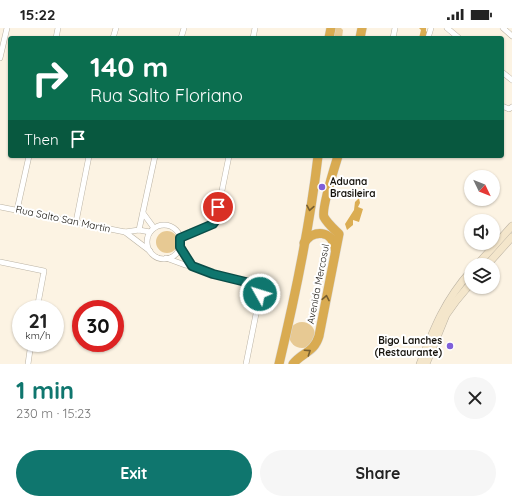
<!DOCTYPE html>
<html lang="en">
<head>
<meta charset="utf-8">
<style>
	:root { --surface:#fff; --page:#f6f6f6; --text:#222; --muted:#767676; --accent:#0f766e }
	body { margin:0; font-family:Quicksand,sans-serif; background:var(--page); color:var(--text); height:100vh; display:flex; flex-direction:column; font-size:15px; white-space:nowrap }
	* { box-sizing:border-box; margin:0 }
	p { font-size:13px; color:var(--muted) }
	.icon { flex:none; width:22px; height:22px; fill:none; stroke:currentColor; stroke-width:2; stroke-linecap:round; stroke-linejoin:round }
	.map { position:relative; height:336px; overflow:hidden }
	.side { display:flex; flex-direction:column; background:var(--surface); flex:1 }
	.side>* { flex:none }
	.hud { position:absolute; left:8px; top:8px; width:496px; height:122px; border-radius:4px; box-shadow:0 1px 3px #0004; background:#0b6e4f; color:#fff; overflow:hidden }
	.needle { width:26px; rotate:133deg }
	.buttons { position:absolute; left:464px; top:142px; display:grid; gap:8px }
	.buttons a { display:grid; place-items:center; width:36px; height:36px; border-radius:50%; background:var(--surface); box-shadow:0 1px 3px #0004; font-size:20px }
	.speed { position:absolute; left:12px; top:272px; display:flex; gap:8px; font-size:20px; font-weight:700; text-align:center }
	.speed>* { display:grid; place-content:center; width:52px; height:52px; border-radius:50%; background:var(--surface); box-shadow:0 1px 3px #0004; line-height:1 }
	.speed small { font-size:10px; font-weight:400 }
	.speed .limit { border:6px solid #d22; background:#fff; color:#111 }
	.pin { position:absolute; display:grid; place-items:center; width:34px; height:34px; color:#fff; margin:-17px; border:2px solid #fff; border-radius:50%; box-shadow:0 1px 4px #0007 }
	.me { position:absolute; width:44px; margin:-22px; rotate:309deg; stroke-linejoin:round; filter:drop-shadow(0 0 3px #0008) }
	.turn { display:flex; align-items:center; gap:14px; height:84px; padding:0 16px; font-size:18px }
	.turn .icon { width:52px; height:52px; stroke-width:2.5 }
	.turn b { display:block; font-size:28px; line-height:34px }
	.then { display:flex; align-items:center; height:38px; padding:0 16px; background:#0003; gap:8px; font-size:15px }
	.round { display:grid; place-items:center; flex:none; width:42px; height:42px; border-radius:21px; background:var(--page) }
	.head { display:flex; align-items:center; justify-content:space-between; height:68px; padding:0 16px }
	h1 { font-size:24px; font-weight:700; line-height:30px; color:var(--accent) }
	.button { display:flex; gap:8px; margin-top:auto; padding:8px 16px }
	.button a { flex:1; height:46px; border-radius:24px; background:var(--accent); color:#fff; font-size:16px; font-weight:700; line-height:46px; text-align:center }
	.button a+a { background:var(--page); color:var(--text) }
	.status { display:flex; justify-content:space-between; align-items:center; height:28px; padding:0 20px; background:var(--surface); direction:ltr }
	.status svg { height:11px; fill:currentColor }
	.map>svg:first-child { display:block }
	.green { fill:#e7c993 }
	.forest { fill:#dbad52 }
	.lines { fill:none; stroke-linecap:round; stroke-linejoin:round }
	.street-casing { stroke:#bbb3a4; stroke-width:6 }
	.secondary-casing { stroke:#bbb3a4; stroke-width:8 }
	.highway-casing { stroke:#dad9d8; stroke-width:10 }
	.street { stroke:#fff; stroke-width:5 }
	.secondary { stroke:#f4e6cb; stroke-width:7 }
	.highway { stroke:#d9ab51; stroke-width:9 }
	.oneway { stroke:#785f2f }
	.route-casing { stroke:#0a4d48; stroke-width:10 }
	.route { stroke:#0f766e; stroke-width:7 }
	.poi-dot { fill:#7f5fd9; stroke:#fff; stroke-width:1.5 }
	.labels { text-anchor:middle; dominant-baseline:central; stroke-width:4; stroke-linejoin:round; paint-order:stroke }
	.poi-label { font-size:10px; font-weight:bold; fill:#16130d; stroke:#fff; text-anchor:start }
	.street-label { font-size:10px; fill:#16130d; stroke:#fff }
</style>
</head>
<body>
<div class="status"><b>15:22</b><svg viewBox="0 0 49 12"><path d="M0 12V9h3v3zM5 12V6h3v6zM10 12V3h3v9zM15 12V0h3v12zM26 1h20v11H26zM47 4h2v5h-2z"/></svg></div>
<div class="map">
<svg width="512" height="336" viewBox="0 0 512 336">
	<rect width="100%" height="100%" fill="#fcf3e3"/>
	<g class="green">
		<polygon points="336,0 341,0 343,2 342,10 332,10"/>
		<circle cx="167" cy="214" r="11"/>
		<circle cx="302" cy="307" r="13"/>
	</g>
	<g class="forest">
		<polygon points="419,0 426,0 426,3 428,5 425,10 419,10 421,2"/>
		<polygon points="359,170 360,175 358,179 363,181 359,194 353,192 353,197 347,202 345,196 354,182 355,174"/>
	</g>
	<g class="lines">
		<defs>
			<g id="street">
				<polyline points="447,0 459,10"/>
				<polyline points="503,0 512,8"/>
				<polyline points="56,10 58,0"/>
				<polyline points="113,10 116,0"/>
				<polyline points="181,10 184,0"/>
				<polyline points="253,10 255,0"/>
				<polyline points="393,10 395,0"/>
				<polyline points="428,10 431,0"/>
				<polyline points="0,30 7,0"/>
				<polyline points="502,44 512,52"/>
				<polyline points="502,78 509,81 512,79"/>
				<polyline points="0,179 125,204 139,202 150,204"/>
				<polyline points="17,182 29,128"/>
				<polyline points="143,185 154,200"/>
				<polyline points="76,194 89,128"/>
				<circle cx="164" cy="214" r="17"/>
				<polyline points="139,202 155,128"/>
				<polyline points="125,204 150,223"/>
				<polyline points="180,210 213,196 216,192 229,128"/>
				<polyline points="179,219 192,238"/>
				<polyline points="166,230 185,237 192,238 213,246 254,256 259,260 260,266 246,336"/>
				<polyline points="0,234 44,243 37,281"/>
				<polyline points="28,336 31,315"/>
			</g>
			<g id="secondary">
				<polyline points="477,237 512,198"/>
				<polyline points="487,237 512,209"/>
				<path d="M420,336C434,300 445,272 471,243"/>
				<polyline points="426,336 446,287 456,273 471,255"/>
			</g>
			<g id="highway">
				<polyline points="329,10 331,0"/>
				<polyline points="360,10 362,0"/>
				<path d="M304,215C313,201 333,202 335,221"/>
				<path d="M279,336C295,269 310,197 318,128"/>
				<path d="M293,336C302,324 314,325 319,308L339,206C334,201 327,195 324,189C321,181 335,138 338,128"/>
			</g>
		</defs>
		<use href="#street" class="street-casing"/>
		<use href="#secondary" class="secondary-casing"/>
		<use href="#highway" class="highway-casing"/>
		<use href="#street" class="street"/>
		<use href="#secondary" class="secondary"/>
		<use href="#highway" class="highway"/>
	</g>
	<defs><path id="oneway-chevron" d="M-2-3.5L2.5 0L-2 3.5" fill="none" stroke-width="1.6" stroke-linecap="round" stroke-linejoin="round"/></defs>
	<g class="oneway">
		<use href="#oneway-chevron" transform="translate(310 180) rotate(100)"/>
		<use href="#oneway-chevron" transform="translate(326 270) rotate(-79)"/>
		<use href="#oneway-chevron" transform="translate(308 324) rotate(-34)"/>
	</g>
	<g class="lines">
		<defs>
			<polyline id="route" points="218,179 216,192 213,196 180,210 180,219 192,238 213,246 254,256 259,260 260,266"/>
		</defs>
		<use href="#route" class="route-casing"/>
		<use href="#route" class="route"/>
	</g>
	<g class="poi-dot">
		<circle cx="322" cy="159" r="4"/>
		<circle cx="450" cy="318" r="4"/>
	</g>
	<g class="labels">
		<g class="poi-label">
			<text x="330" y="153">Aduana<tspan x="330" dy="12">Brasileira</tspan></text>
			<text x="442" y="312" text-anchor="end">Bigo Lanches<tspan x="442" dy="12">(Restaurante)</tspan></text>
		</g>
		<g class="street-label">
			<text transform="translate(63 191) rotate(12)">Rua Salto San Martin</text>
			<text transform="translate(318 256) rotate(-79)">Avenida Mercosul</text>
		</g>
	</g>
</svg>
<div class="buttons">
<a><svg class="needle" viewBox="-14 -14 28 28"><path d="M0-13l5 13h-10z" fill="#e53935"/><path d="M0 13l5-13h-10z" fill="#767676"/></svg></a>
<a><svg class="icon" aria-label="sound" viewBox="0 0 24 24"><path d="M4 9h4l5-4v14l-5-4H4zM17 9q2 3 0 6"/></svg></a>
<a><svg class="icon" aria-label="layers" viewBox="0 0 24 24"><path d="M12 4l9 5-9 5-9-5zM3 14l9 5 9-5"/></svg></a>
</div>
<div class="speed"><div>21<small>km/h</small></div><div class="limit">30</div></div>
<div class="pin" style="left:218px;top:179px;background:#d93025"><svg class="icon" aria-label="arrive" viewBox="0 0 24 24"><path d="M6 21V4h12l-3 4 3 4H6"/></svg></div>
<svg class="me" style="left:260px;top:266px" viewBox="-20 -20 40 40"><circle r="17" fill="#0f766e" stroke="#fff" stroke-width="3"/><path d="M0-11L8 9 0 5-8 9z" fill="#fff"/></svg>
<div class="hud">
<div class="turn"><svg class="icon" aria-label="right" viewBox="0 0 24 24"><path d="M7 20v-9h11M14 6l5 5-5 5"/></svg><div><b>140 m</b>Rua Salto Floriano</div></div>
<div class="then">Then<svg class="icon" aria-label="arrive" viewBox="0 0 24 24"><path d="M6 21V4h12l-3 4 3 4H6"/></svg></div>
</div>
</div>
<section class="side">
<div class="head"><div><h1>1 min</h1><p>230 m · 15:23</p></div><a class="round"><svg class="icon" aria-label="close" viewBox="0 0 24 24"><path d="M6 6l12 12M18 6L6 18"/></svg></a></div>
<div class="button"><a>Exit</a><a>Share</a></div>
</section>
</body>
</html>
